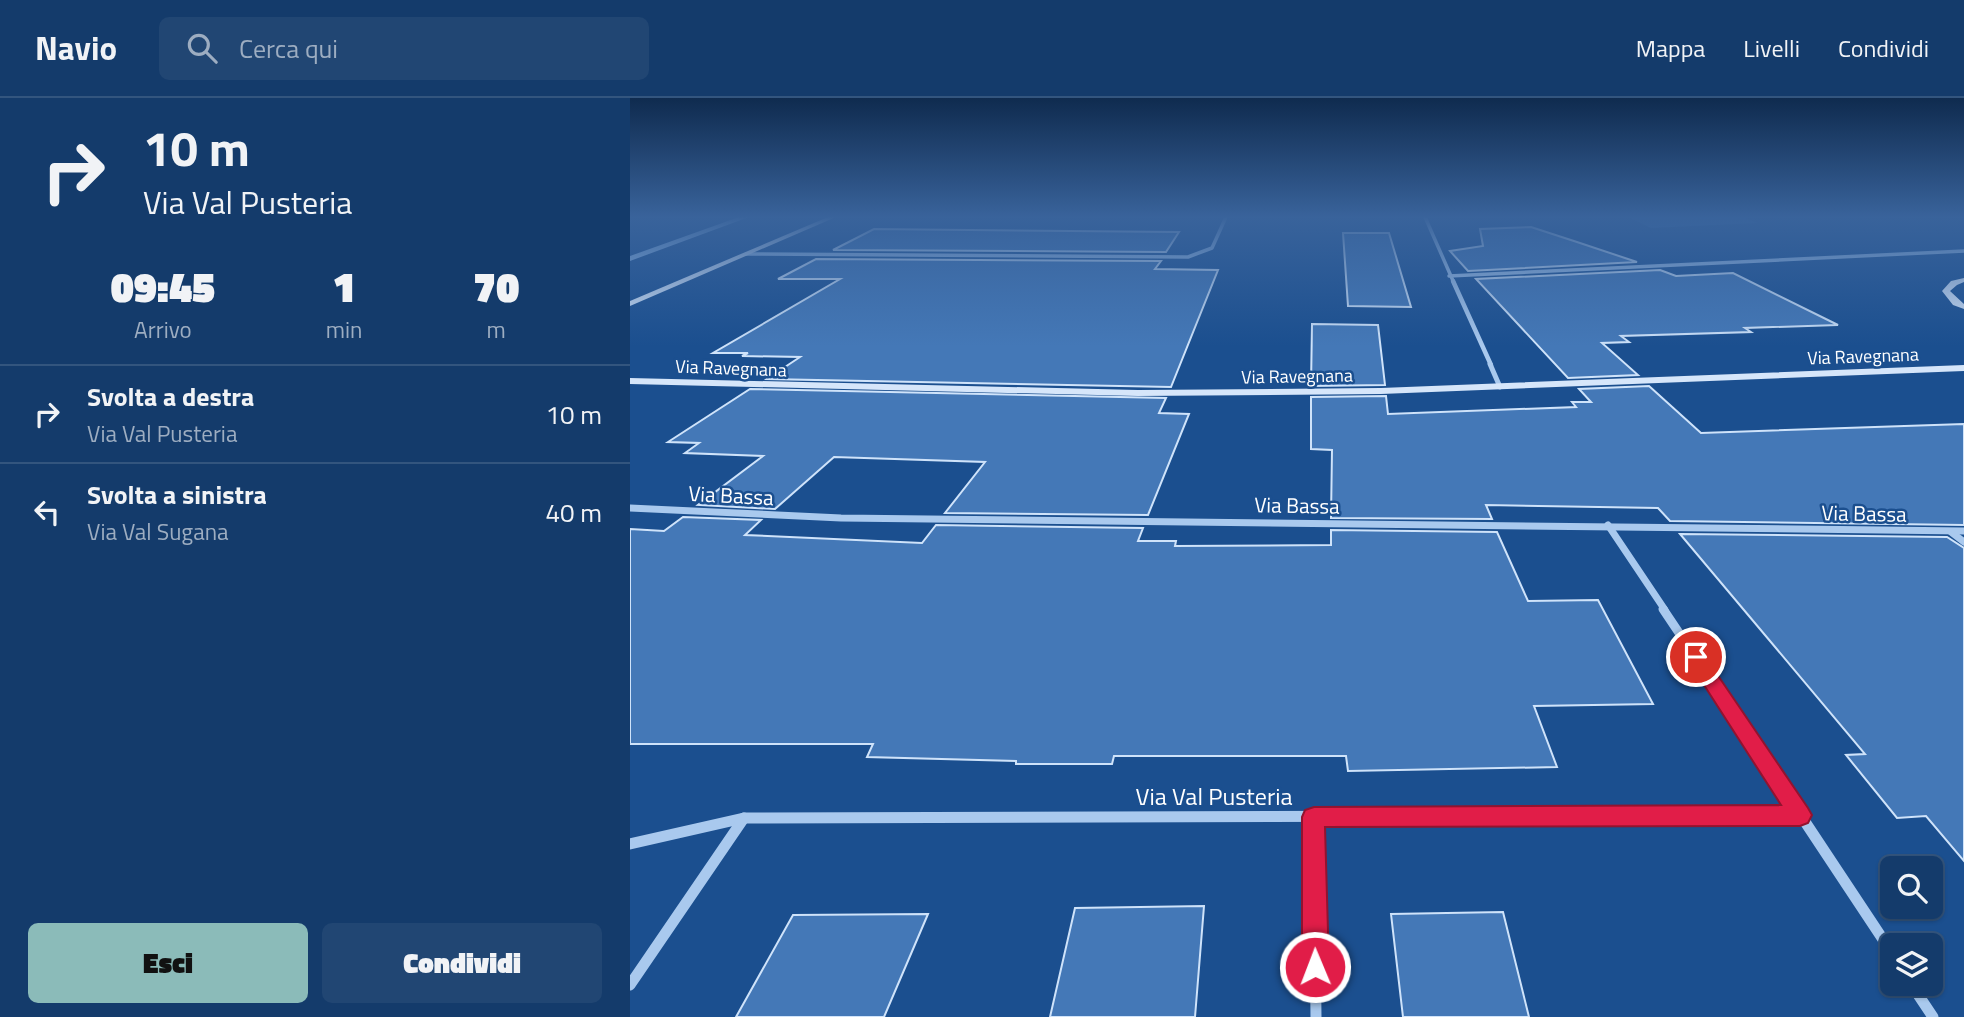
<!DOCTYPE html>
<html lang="it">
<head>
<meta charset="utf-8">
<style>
	:root { --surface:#143b6b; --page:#214673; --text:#f1f3f6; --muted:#9dadc1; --line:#33557e; --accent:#8bbbb9 }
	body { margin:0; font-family:"Titillium Web",sans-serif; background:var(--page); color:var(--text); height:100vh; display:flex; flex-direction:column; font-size:26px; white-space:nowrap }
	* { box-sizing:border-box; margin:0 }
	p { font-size:23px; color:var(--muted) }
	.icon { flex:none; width:38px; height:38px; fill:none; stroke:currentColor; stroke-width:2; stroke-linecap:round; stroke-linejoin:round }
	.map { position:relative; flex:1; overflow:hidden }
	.sheet { display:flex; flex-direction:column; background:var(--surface); width:630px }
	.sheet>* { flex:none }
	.banner { background:#143b6b; color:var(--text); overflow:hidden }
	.tools { position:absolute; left:1250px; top:758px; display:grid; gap:14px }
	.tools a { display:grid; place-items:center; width:63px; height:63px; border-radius:10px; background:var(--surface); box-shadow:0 2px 5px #0004,0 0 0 2px var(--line); font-size:35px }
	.pin { position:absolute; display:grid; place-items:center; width:60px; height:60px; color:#fff; margin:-30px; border:4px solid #fff; border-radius:50%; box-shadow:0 2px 7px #0007 }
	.me { position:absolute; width:77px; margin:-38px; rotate:359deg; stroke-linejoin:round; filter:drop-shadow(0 0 5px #0008) }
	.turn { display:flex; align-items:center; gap:24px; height:147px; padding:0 28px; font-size:32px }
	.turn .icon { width:91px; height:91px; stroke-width:2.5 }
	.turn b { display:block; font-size:49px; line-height:60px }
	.eta { display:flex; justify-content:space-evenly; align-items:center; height:119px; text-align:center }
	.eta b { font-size:42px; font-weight:800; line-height:49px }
	.primary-button { display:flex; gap:14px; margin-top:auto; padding:14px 28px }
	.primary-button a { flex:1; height:80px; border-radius:10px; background:var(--accent); color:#111; font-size:28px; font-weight:800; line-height:80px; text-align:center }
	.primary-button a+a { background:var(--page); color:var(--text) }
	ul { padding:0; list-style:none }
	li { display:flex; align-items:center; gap:21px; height:98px; padding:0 28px; border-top:2px solid var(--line) }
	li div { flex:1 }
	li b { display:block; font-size:26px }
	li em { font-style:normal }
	header { display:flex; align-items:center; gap:42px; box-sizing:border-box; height:98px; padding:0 35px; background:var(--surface); border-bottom:2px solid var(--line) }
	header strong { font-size:33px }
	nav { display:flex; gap:38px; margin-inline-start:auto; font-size:24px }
	.search { width:490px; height:63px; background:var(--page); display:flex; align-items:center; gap:18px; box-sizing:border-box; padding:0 24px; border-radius:10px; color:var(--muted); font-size:26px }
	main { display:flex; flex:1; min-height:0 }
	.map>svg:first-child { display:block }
	.green { fill:#2e69ad }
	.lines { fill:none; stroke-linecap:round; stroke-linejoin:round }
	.stream { fill:#9cc4f0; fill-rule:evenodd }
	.building { fill:#4478b7; stroke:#cfe3fa; stroke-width:2 }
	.street-far5 { stroke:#a9c9ee; stroke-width:3.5 }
	.street-far4 { stroke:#a9c9ee; stroke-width:4.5 }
	.street-far3 { stroke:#a9c9ee; stroke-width:5 }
	.street-far2 { stroke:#a9c9ee; stroke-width:7 }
	.street-far1 { stroke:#a9c9ee; stroke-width:9 }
	.street { stroke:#a9c9ee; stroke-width:11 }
	.secondary { fill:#d6e6fa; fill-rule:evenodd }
	.route { fill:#e11d48; stroke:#92132f; stroke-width:2 }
	.labels { text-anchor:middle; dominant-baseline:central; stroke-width:5; stroke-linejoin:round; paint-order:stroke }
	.far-street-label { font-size:18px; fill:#fff; stroke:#1b4f8f }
	.street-label { font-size:21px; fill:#fff; stroke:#1b4f8f }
	.near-street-label { font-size:24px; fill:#fff; stroke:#1b4f8f }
</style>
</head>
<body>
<header>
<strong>Navio</strong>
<div class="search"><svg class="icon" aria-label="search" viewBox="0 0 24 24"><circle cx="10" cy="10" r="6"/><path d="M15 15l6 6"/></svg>Cerca qui</div>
<nav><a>Mappa</a><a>Livelli</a><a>Condividi</a></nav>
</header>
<main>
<section class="sheet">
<div class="banner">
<div class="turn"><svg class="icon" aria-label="right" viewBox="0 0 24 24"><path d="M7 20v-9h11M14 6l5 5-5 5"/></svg><div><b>10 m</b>Via Val Pusteria</div></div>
</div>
<div class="eta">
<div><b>09:45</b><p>Arrivo</p></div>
<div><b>1</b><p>min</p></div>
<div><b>70</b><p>m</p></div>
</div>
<ul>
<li><svg class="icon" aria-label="right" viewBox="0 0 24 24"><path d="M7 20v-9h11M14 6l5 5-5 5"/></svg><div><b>Svolta a destra</b><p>Via Val Pusteria</p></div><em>10 m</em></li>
<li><svg class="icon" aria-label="left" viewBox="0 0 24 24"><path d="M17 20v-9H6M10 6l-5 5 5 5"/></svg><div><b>Svolta a sinistra</b><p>Via Val Sugana</p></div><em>40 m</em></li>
</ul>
<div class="primary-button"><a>Esci</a><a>Condividi</a></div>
</section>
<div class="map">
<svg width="1334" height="919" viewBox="0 0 1334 919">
	<rect width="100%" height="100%" fill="#1b4f8f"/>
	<polygon class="green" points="998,119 1112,119 1128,125 1021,130"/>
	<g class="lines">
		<polygon class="stream" points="109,119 119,119 0,163 0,158"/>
	</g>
	<g class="building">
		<polygon points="901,129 947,144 1007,164 838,173 820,153 853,148 850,131"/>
		<polygon points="244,131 549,134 536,154 203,152"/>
		<polygon points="713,135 759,135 781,209 718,208"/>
		<polygon points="186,161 531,163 525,171 588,172 541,289 137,281 170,259 112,258 118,255 83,255 210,181 148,181"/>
		<polygon points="1030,172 1046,178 1103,175 1208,227 1115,230 1121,234 991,238 999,244 972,245 1008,277 938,280 846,181"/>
		<polygon points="682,226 748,227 755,287 681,288"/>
		<polygon points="1019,288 1071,335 1334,326 1334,427 1040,423 1028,410 856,407 862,421 701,420 702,352 681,351 681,299 756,298 758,316 946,309 942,304 961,304 949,291"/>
		<polygon points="120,291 536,300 529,315 559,316 518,417 315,415 355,364 204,359 145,411 68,407 133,358 55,355 69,345 38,344"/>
		<polygon points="53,419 131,422 115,437 292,445 306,427 513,430 508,443 546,443 545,448 701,447 701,432 867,434 898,503 968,502 1023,606 904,608 927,669 718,673 716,658 484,658 482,666 386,666 386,663 237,659 243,646 0,646 0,431 34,433"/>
		<polygon points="1050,436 1317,439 1334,450 1334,763 1296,718 1267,720 1216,657 1235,656"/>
		<polygon points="574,808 565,919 420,919 445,810"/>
		<polygon points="873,814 899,919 773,919 761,816"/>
		<polygon points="298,816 254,919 106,919 163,817"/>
	</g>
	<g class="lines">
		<g class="street-far5">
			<polyline points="795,119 824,185"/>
			<polyline points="116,156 558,159 582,150 596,119"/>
			<polyline points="819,178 1334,153"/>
		</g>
		<polyline class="street-far4" points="823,183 861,267"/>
		<polyline class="street-far3" points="860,266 870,289"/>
		<g class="street-far2">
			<polyline points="0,410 211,420 1334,433"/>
			<polyline points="978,427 1035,512"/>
			<polyline points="1321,434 1334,444"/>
		</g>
		<polyline class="street-far1" points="1033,511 1153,690"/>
		<g class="street">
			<polyline points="1152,689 1262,855"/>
			<polyline points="684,719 686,919"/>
			<polyline points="0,746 114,720 1170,717"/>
			<polyline points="1281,886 1303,919"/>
			<polyline points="0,887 114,720"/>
		</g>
		<g class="secondary">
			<polygon points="198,119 206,119 0,208 0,203"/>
			<polygon points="1334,180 1334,184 1327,187 1320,193 1334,206 1334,211 1323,207 1312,193 1321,183"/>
			<polygon points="1334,267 1334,273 751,296 508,298 0,286 0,280 508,292 751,290"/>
		</g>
	</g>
	<linearGradient id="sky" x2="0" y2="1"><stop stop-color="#0f2b4f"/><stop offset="0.48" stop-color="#39639b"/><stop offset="1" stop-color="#39639b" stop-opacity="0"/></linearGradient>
	<rect width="1334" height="248" fill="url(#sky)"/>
	<polygon class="route" points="1066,552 1072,554 1178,710 1182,717 1178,725 1170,728 695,729 699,869 695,879 685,883 676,879 672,869 672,719 675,712 684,709 1151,707 1056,559 1059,554"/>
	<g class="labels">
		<g class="far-street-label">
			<text transform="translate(1233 258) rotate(-2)">Via Ravegnana</text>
			<text transform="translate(101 270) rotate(2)">Via Ravegnana</text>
			<text transform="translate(667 278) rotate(-1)">Via Ravegnana</text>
		</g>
		<g class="street-label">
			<text transform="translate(101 397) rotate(3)">Via Bassa</text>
			<text transform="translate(667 407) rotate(1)">Via Bassa</text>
			<text transform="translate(1234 415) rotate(1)">Via Bassa</text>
		</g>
		<g class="near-street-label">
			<text x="584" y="698">Via Val Pusteria</text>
		</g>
	</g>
</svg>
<div class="tools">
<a><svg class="icon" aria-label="search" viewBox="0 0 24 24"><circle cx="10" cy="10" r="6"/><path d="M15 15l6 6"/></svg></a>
<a><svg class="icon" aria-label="layers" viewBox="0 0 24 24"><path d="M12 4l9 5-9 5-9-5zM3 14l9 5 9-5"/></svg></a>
</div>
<div class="pin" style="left:1066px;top:559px;background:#d93025"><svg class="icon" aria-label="arrive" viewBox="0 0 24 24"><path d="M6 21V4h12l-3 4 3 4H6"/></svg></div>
<svg class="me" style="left:685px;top:869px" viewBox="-20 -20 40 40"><circle r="17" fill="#e11d48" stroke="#fff" stroke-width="3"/><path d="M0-11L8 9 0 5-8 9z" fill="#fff"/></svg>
</div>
</main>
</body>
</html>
